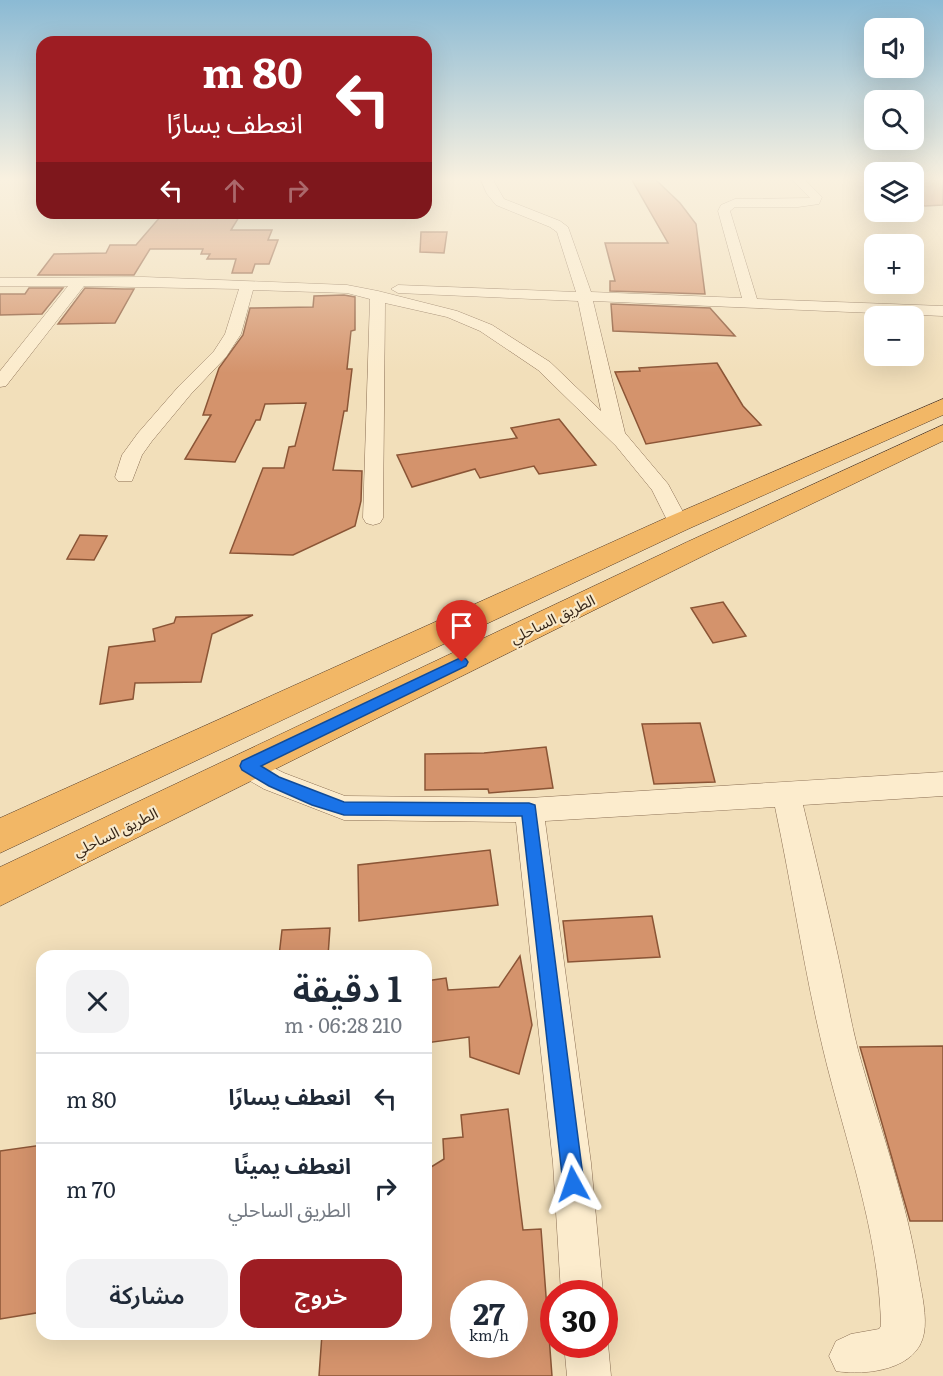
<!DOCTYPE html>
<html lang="ar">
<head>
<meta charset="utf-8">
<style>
	:root { --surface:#fff; --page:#f2f2f3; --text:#1f2937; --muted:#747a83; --line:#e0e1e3; --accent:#9e1d23 }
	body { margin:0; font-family:Literata,"Noto Sans Arabic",serif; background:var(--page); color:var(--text); direction:rtl; height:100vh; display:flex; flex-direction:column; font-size:22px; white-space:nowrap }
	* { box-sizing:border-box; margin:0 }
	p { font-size:20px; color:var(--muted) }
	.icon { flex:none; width:33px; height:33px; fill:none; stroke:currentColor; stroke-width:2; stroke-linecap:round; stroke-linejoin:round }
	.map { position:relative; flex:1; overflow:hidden; direction:ltr }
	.side { position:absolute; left:36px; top:950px; width:396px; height:390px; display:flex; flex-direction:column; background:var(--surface); border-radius:18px; box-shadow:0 6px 24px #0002; direction:rtl }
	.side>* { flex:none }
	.guide { position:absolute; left:36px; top:36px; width:396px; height:183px; border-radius:18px; box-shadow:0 6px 24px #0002; direction:rtl; background:#9e1d23; color:#fff; overflow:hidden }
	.fabs { position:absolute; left:864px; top:18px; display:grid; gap:12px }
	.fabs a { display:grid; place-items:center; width:60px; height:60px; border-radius:12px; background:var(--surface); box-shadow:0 6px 24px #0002; font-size:30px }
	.speed { position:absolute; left:450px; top:1280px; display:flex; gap:12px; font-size:30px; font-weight:700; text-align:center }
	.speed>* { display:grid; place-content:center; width:78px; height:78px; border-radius:50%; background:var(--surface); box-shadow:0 6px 24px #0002; line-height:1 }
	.speed small { font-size:15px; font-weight:400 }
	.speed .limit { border:9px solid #d22; background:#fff; color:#111 }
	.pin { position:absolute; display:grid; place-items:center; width:51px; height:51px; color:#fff; margin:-62px -26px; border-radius:50% 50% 50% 0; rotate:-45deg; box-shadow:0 0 6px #0007 }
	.pin .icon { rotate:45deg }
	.me { position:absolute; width:66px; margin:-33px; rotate:355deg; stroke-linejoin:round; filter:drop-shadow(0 0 4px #0008) }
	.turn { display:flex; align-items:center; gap:21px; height:126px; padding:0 30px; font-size:27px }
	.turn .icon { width:78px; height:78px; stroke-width:2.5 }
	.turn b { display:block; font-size:42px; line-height:51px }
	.lanes { display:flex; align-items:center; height:57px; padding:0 30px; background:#0003; justify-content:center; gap:30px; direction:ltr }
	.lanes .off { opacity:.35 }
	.round { display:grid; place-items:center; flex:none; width:63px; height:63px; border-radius:18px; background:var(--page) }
	.head { display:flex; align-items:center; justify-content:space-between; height:102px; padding:0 30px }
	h1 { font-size:36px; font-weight:600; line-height:45px }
	.button { display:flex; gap:12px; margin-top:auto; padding:12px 30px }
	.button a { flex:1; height:69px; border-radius:18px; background:var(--accent); color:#fff; font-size:24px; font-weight:600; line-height:69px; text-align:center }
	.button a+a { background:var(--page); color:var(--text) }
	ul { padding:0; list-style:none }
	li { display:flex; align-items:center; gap:18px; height:90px; padding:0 30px; border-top:2px solid var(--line) }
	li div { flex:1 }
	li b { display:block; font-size:22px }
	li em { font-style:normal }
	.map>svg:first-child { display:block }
	.building { fill:#d4936c; stroke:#8b5536; stroke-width:1.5; fill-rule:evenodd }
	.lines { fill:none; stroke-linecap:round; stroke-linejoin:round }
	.minor-casing { stroke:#8a6e53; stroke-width:1 }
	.trunk-casing { stroke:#563c28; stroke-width:1 }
	.minor { fill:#fceccd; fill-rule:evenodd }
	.trunk { fill:#f2b766; fill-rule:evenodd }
	.route { fill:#1a73e8; stroke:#114b97; stroke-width:1.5 }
	.labels { text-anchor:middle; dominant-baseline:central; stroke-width:4.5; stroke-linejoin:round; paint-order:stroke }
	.street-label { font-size:15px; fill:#372719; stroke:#f8e9ca }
</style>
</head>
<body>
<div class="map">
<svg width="943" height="1376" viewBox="0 0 943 1376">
	<rect width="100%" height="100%" fill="#f2dfba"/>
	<g class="building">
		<polygon points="632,180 656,180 680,203 696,224 705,294 610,291 610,281 615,281 605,243 668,243"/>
		<polygon points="914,180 943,180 943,205 925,206 914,198"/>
		<polygon points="161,216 239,217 231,230 272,230 268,240 278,240 269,264 255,264 252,273 232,273 236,259 207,259 210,254 201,254 203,249 150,249 134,275 38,275 54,254 106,253 110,245 136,245"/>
		<polygon points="421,232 447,232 444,253 420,252"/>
		<polygon points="29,288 63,288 42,314 0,315 0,294 25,294"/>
		<polygon points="85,288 124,289 134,289 115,323 58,324"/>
		<polygon points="344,295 355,297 355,330 351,331 347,369 352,369 347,411 344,411 333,470 362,471 361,501 355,526 293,555 230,553 263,468 284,468 289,447 295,446 306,403 265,404 260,420 256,420 235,462 185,459 211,415 203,415 219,368 243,335 250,308 313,307 314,296"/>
		<polygon points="611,304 710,308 735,336 613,331"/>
		<polygon points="717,363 743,406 761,425 646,444 615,372 640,371 639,368"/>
		<polygon points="559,419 596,465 539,474 534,466 480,478 475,469 412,487 397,455 517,438 511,428"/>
		<polygon points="80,535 107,536 94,560 67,559"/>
		<polygon points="723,602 746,636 713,643 691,608"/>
		<polygon points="253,615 212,634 201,682 135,683 133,699 100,704 109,647 155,641 153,629 174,623 176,617"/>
		<polygon points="700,723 715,782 654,784 642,724"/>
		<polygon points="546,747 553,788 489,793 488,789 425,790 425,754 484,753"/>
		<polygon points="490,850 498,905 359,921 358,865"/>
		<polygon points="652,916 660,957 568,962 563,921"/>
		<polygon points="330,928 328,956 279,956 282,930"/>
		<polygon points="520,956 532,1025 519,1074 470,1057 469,1037 426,1043 426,981 446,978 448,990 499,987"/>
		<polygon points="943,1046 943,1221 910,1221 860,1047"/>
		<path d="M508,1109L523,1230L541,1229L552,1376H319L322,1334H426V1199L431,1167L444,1159L443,1139L463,1137L461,1115ZM464,1293H514V1344H464Z"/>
		<polygon points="42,1145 42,1312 0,1319 0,1151"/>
	</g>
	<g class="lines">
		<defs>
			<g id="minor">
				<polygon points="481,180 493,180 504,199 560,221 568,227 591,292 742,298 718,211 721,205 735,199 810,198 792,180 805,180 822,197 819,204 798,207 735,207 730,211 757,299 943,306 943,316 593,301 625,433 668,484 689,523 685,528 678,530 671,528 652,490 616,446 538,370 480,331 447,317 385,303 383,518 380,523 373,525 366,523 363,518 370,299 347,293 253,290 241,334 226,357 191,394 152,441 142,455 132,481 118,481 115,477 122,455 138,433 179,386 214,351 225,334 239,289 84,286 6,386 0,387 0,371 68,286 0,286 0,278 144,277 347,285 378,291 457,311 492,325 550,362 601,411 578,301 398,293 391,289 398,285 576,292 557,232 550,227 496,205 487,194"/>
				<path d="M248,755L284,773L345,796L529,798L943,772V796L803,805C815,855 827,905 838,956C845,987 850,1019 858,1050C879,1126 907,1200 919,1278C922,1295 927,1316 924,1333C918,1370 866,1376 836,1371L829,1356L836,1341L851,1334L879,1329L881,1326C879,1230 845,1141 823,1049C804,970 792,887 775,807L545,821L591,1163L603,1293H561L553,1163L516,822L344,820L264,789L238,774L234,766L238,758Z"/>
				<polygon points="604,1336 608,1344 611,1376 567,1376 564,1344 604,1344"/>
			</g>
			<g id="trunk">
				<polygon points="943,399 943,415 688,529 0,853 0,818 668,517"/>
				<polygon points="943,425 943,441 707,554 0,906 0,867 687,542"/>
			</g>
		</defs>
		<use href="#minor" class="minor-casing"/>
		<use href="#trunk" class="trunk-casing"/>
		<use href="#minor" class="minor"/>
		<use href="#trunk" class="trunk"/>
	</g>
	<linearGradient id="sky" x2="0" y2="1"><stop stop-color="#8bbad4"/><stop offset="0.48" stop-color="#f9f1e0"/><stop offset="1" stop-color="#f9f1e0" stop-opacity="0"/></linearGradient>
	<rect width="943" height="373" fill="url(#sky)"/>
	<polygon class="route" points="462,657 466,659 468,662 466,666 261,766 279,777 344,802 529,803 535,805 584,1184 581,1192 573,1195 566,1192 563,1184 522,816 344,815 312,805 269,786 242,770 240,766 242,761"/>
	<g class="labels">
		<g class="street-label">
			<text transform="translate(552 618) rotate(-26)">الطريق الساحلي</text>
			<text transform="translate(115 831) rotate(-26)">الطريق الساحلي</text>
		</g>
	</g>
</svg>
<div class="fabs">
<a><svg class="icon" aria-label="sound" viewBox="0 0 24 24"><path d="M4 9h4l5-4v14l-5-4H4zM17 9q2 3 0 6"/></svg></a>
<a><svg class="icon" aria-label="search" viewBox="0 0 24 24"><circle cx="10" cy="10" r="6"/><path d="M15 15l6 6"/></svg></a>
<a><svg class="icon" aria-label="layers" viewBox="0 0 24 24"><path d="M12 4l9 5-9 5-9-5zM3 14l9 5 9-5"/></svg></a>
<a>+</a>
<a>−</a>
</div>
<div class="speed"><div>27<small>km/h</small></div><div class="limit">30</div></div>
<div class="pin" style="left:462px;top:662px;background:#d93025"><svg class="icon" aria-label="arrive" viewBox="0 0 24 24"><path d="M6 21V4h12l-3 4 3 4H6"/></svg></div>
<svg class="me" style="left:573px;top:1184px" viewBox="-20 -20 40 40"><path d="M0-17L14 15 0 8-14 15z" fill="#1a73e8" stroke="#fff" stroke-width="4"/></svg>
<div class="guide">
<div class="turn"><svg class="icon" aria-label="left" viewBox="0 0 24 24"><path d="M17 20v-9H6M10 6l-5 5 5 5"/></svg><div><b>80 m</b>انعطف يسارًا</div></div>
<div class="lanes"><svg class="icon" aria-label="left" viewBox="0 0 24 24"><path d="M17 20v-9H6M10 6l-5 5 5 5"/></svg><svg class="icon off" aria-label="ahead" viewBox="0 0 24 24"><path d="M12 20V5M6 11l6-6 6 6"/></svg><svg class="icon off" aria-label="right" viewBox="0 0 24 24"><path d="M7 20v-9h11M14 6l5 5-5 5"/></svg></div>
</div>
<section class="side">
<div class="head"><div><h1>1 دقيقة</h1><p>210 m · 06:28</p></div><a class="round"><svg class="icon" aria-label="close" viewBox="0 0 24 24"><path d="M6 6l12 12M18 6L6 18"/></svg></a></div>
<ul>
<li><svg class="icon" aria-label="left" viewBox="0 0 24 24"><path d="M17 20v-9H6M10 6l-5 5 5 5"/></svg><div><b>انعطف يسارًا</b></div><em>80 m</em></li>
<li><svg class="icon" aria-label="right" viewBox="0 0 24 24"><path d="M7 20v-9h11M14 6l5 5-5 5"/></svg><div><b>انعطف يمينًا</b><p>الطريق الساحلي</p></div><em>70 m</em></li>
</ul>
<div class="button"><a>خروج</a><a>مشاركة</a></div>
</section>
</div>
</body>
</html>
